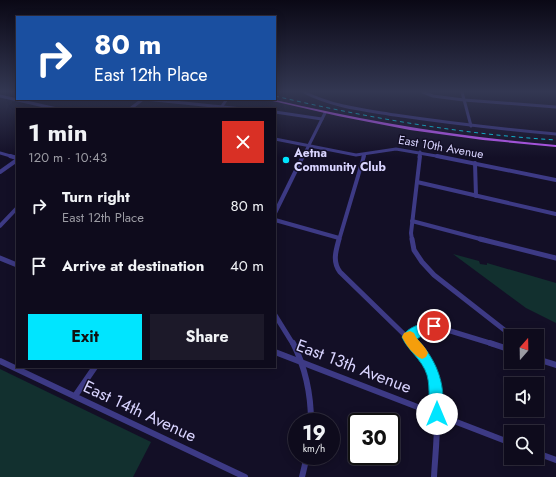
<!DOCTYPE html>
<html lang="en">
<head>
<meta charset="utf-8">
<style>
	:root { --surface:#0e0b1c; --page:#1c1929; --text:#f1f3f6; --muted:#9b9ba3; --line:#2e2b3b; --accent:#00e5ff }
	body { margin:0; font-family:Jost,sans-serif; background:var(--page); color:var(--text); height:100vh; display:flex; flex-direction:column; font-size:15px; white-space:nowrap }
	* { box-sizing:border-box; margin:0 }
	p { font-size:13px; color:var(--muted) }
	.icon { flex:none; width:22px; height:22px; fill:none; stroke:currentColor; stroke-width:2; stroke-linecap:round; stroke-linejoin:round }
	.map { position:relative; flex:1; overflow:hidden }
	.drawer { position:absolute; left:16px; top:108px; width:260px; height:260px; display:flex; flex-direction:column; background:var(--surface); border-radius:0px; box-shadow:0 2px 10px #0003,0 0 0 1px var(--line) }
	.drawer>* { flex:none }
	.top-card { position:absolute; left:16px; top:16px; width:260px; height:84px; border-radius:0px; box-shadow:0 2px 10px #0003,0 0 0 1px var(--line); background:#1a4fa0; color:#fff; overflow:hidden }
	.needle { width:26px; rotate:20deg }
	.tools { position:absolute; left:504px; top:329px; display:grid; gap:8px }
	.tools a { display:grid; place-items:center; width:40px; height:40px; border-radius:0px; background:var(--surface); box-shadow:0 2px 10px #0003,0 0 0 1px var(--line); font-size:20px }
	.speed { position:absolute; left:288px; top:413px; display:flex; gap:8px; font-size:20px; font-weight:700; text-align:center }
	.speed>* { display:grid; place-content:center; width:52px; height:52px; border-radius:50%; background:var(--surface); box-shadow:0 2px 10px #0003,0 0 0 1px var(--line); line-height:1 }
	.speed small { font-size:10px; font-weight:400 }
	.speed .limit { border:2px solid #111; border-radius:6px; background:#fff; color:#111 }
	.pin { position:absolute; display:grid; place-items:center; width:34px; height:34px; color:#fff; margin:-17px; border:2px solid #fff; border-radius:50%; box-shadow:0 1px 4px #0007 }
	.me { position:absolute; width:44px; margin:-22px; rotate:0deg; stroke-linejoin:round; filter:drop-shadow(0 0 3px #0008) }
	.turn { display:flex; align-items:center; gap:14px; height:84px; padding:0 12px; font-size:18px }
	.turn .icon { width:52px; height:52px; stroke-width:2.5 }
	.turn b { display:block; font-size:28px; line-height:34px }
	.round { display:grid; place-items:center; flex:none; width:42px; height:42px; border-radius:0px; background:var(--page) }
	.headline { display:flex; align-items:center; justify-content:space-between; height:68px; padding:0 12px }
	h1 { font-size:24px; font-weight:700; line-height:30px }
	.action { display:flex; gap:8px; margin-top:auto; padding:8px 12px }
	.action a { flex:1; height:46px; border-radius:0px; background:var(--accent); color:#111; font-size:16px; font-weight:700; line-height:46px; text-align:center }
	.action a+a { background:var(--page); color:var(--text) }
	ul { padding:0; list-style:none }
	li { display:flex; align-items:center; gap:12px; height:60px; padding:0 12px }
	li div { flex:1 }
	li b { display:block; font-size:15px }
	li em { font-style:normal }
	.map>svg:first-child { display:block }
	.green { fill:#12302f }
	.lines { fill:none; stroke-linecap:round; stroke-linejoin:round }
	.minor-far3 { stroke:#3d3a85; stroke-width:3 }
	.minor-far2 { stroke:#3d3a85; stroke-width:4 }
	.minor-far1 { stroke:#3d3a85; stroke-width:5 }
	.minor { stroke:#3d3a85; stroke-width:6 }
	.major { fill:#c25bff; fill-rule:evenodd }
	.rail { stroke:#00e5ff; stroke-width:1; stroke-dasharray:4 3.5; stroke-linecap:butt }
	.route { fill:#00e5ff; stroke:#0095a6 }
	.slow { fill:#f59e0b }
	.poi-dot { fill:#00e5ff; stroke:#130f26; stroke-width:1.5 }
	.labels { text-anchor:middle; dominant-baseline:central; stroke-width:3; stroke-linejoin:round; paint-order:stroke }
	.far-street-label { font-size:12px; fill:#d9d4ff; stroke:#130f26 }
	.far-poi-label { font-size:12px; font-weight:bold; fill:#d9d4ff; stroke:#130f26; text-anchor:start }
	.near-street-label { font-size:17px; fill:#d9d4ff; stroke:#130f26 }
</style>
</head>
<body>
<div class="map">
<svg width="556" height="477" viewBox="0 0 556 477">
	<rect width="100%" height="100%" fill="#130f26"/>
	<g class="green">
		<polygon points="453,254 479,261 480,264 487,265 487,263 556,283 556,323 526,308"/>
		<polygon points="0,369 151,442 133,477 0,477"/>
	</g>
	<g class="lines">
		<g class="minor-far3">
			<path d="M304,92C333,107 364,110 395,115C449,123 502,129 556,134"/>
			<polyline points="423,92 433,96 464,100 556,107"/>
			<polyline points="462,92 471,126"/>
			<polyline points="0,96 57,109"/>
			<polyline points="145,99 242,109"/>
			<polyline points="130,109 143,99"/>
			<polyline points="220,109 227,99"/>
			<polyline points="275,112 322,119"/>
			<polyline points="275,139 356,155 396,149 442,157"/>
			<polyline points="0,153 14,157"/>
			<polyline points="303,157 325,113"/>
			<polyline points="363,157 364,155"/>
			<polyline points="419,157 420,152"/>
		</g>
		<g class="minor-far2">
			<polyline points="10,156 17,158"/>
			<polyline points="437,156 556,180"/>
			<polyline points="475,163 476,196"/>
			<polyline points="0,172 17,160"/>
			<polyline points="417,182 556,214"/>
			<polyline points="275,213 303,156"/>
			<polyline points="275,220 339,238"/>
			<polyline points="412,221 484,240"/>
			<polyline points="0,226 17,208"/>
			<polyline points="339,240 364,156"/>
			<polyline points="412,240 411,233 420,156"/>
		</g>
		<g class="minor-far1">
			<path d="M339,239C336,251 332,261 340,272L414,344"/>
			<polyline points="412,239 414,250 422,262 434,275 512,336"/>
			<polyline points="480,239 556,258"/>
			<polyline points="0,258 17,265"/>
			<polyline points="275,315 293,344"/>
			<polyline points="408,337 425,328 434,326 493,344"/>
		</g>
		<g class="minor">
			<path d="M293,343C306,369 311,394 311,422"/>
			<path d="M413,343C447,376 436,435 434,477"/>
			<polyline points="490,343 511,350"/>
			<polyline points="275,352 511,443"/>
			<polyline points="537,359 556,365"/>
			<polyline points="0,361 245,477"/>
			<polyline points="75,396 95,367"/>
			<polyline points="537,453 556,460"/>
			<polyline points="302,477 307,456"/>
		</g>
		<path class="major" d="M264,99H271C365,121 459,137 556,145V147L483,140L410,130L338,116Z"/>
		<path class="rail" d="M275,96C368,118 461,134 556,140"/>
	</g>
	<linearGradient id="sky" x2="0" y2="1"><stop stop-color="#0a0815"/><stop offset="0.58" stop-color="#333752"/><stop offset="1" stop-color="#333752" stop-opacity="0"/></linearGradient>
	<rect width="556" height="158" fill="url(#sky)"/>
	<path class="route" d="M434,321L438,323L440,326L438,330L426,333L417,339C433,356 443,376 443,400C443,407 444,412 441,418L437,420L432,418C427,406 431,389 427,375C422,359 408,351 402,337C407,327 424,322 434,321Z"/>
	<path class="slow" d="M410,331L414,333C417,341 425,345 428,353L426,357L422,359C414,356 406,345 402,337L404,333Z"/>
	<circle class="poi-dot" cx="286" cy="160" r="4"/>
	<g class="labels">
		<g class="far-street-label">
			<text transform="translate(441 147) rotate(10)">East 10th Avenue</text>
		</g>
		<g class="far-poi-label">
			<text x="294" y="153">Aetna<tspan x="294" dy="14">Community Club</tspan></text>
		</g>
		<g class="near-street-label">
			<text transform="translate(354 366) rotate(21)">East 13th Avenue</text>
			<text transform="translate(140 411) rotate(25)">East 14th Avenue</text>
		</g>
	</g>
</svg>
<div class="tools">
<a><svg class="needle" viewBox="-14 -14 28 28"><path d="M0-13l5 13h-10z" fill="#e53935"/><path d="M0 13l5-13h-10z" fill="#9b9ba3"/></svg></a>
<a><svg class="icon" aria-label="sound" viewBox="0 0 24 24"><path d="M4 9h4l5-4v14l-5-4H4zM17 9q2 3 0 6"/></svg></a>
<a><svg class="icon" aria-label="search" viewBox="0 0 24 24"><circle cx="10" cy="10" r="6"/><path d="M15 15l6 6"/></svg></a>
</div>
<div class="speed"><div>19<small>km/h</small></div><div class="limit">30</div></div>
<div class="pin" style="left:434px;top:326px;background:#d93025"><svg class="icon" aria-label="arrive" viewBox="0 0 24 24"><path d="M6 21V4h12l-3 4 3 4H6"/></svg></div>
<svg class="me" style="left:437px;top:414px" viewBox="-20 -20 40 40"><circle r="19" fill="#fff"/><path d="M0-13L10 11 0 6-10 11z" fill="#00e5ff"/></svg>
<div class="top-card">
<div class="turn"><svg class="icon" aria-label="right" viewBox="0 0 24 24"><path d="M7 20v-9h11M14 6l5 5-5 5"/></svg><div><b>80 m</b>East 12th Place</div></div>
</div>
<section class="drawer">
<div class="headline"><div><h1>1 min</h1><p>120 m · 10:43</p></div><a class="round" style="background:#d93025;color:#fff"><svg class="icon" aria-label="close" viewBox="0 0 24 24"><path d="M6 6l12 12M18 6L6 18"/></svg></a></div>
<ul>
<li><svg class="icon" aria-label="right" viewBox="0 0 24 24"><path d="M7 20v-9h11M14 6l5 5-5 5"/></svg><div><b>Turn right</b><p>East 12th Place</p></div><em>80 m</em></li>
<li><svg class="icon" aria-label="arrive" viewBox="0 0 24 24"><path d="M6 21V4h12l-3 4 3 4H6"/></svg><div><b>Arrive at destination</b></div><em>40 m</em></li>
</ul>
<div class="action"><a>Exit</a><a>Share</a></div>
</section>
</div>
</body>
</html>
